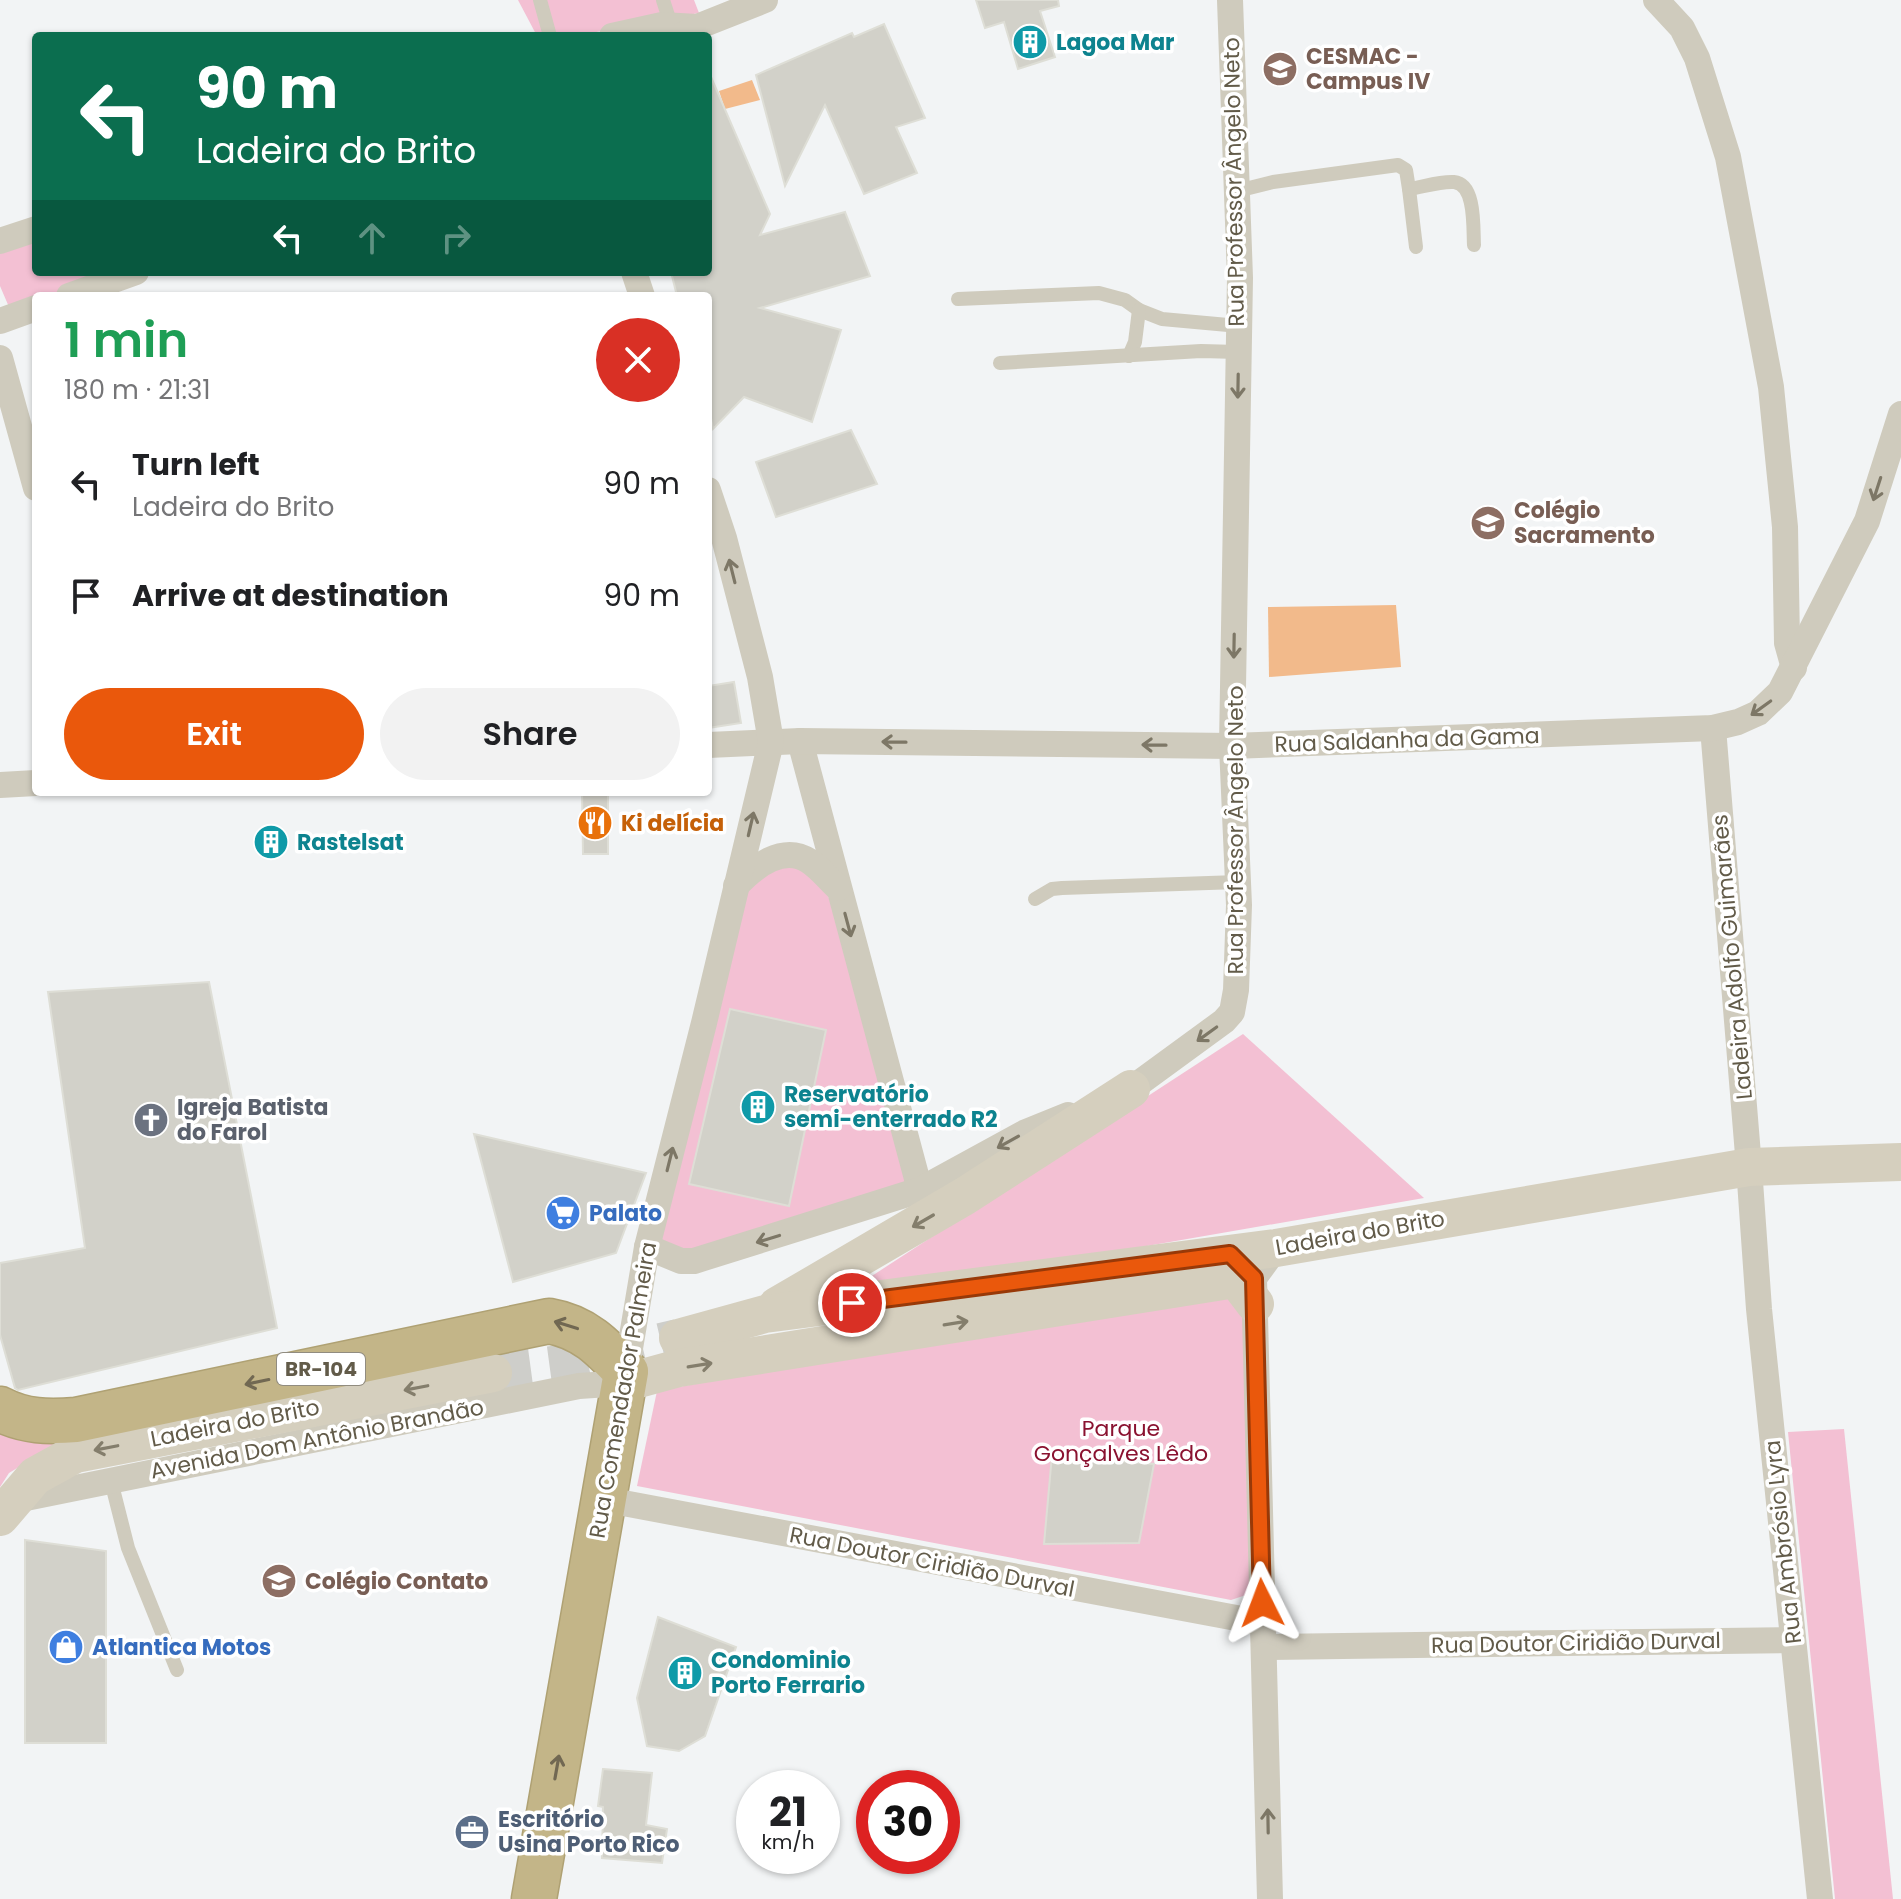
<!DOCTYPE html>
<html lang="en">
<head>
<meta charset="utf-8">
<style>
	:root { --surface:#fff; --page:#f2f2f2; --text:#202124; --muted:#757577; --accent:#ea580c }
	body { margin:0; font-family:Poppins,sans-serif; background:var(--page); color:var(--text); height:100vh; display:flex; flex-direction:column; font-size:30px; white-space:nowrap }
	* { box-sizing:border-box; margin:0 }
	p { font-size:26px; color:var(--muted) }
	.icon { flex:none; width:44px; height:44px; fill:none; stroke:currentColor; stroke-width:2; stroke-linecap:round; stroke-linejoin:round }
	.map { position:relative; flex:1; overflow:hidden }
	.details { position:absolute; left:32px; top:292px; width:680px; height:504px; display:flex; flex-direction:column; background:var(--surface); border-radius:8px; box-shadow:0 2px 6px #0004 }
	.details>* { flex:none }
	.top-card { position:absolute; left:32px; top:32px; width:680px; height:244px; border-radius:8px; box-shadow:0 2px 6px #0004; background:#0b6e4f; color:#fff; overflow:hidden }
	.speed { position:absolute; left:736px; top:1770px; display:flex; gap:16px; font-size:40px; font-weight:700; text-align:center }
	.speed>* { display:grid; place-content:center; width:104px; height:104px; border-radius:50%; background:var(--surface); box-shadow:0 2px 6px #0004; line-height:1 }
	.speed small { font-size:20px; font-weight:400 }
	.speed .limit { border:12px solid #d22; background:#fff; color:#111 }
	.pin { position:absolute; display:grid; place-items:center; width:68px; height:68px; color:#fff; margin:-34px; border:4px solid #fff; border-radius:50%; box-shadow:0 2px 8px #0007 }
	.me { position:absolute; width:88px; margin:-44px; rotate:357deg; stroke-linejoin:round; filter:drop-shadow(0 0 6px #0008) }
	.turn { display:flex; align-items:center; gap:28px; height:168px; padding:0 32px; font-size:36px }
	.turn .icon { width:104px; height:104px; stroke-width:2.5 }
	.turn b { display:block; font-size:56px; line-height:68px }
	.lanes { display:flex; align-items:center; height:76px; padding:0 32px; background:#0003; justify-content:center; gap:40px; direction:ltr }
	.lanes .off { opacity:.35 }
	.round { display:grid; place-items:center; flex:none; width:84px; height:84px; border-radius:42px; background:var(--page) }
	.overview { display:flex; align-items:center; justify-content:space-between; height:136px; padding:0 32px }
	h1 { font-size:48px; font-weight:600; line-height:60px; color:#1e9e55 }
	.cta { display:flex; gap:16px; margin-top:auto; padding:16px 32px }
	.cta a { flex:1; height:92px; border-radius:48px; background:var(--accent); color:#fff; font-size:32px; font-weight:600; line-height:92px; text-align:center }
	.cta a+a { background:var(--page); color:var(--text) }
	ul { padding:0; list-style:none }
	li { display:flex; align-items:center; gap:24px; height:112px; padding:0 32px }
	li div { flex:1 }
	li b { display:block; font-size:30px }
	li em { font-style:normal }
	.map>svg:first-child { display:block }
	.green { fill:#f3c0d3 }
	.water { fill:#f2ba8b }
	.building { fill:#d2d1c9; stroke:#deded6; stroke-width:2 }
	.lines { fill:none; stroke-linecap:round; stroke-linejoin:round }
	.secondary-tunnel { stroke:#cececa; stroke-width:38; stroke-dasharray:38 19; stroke-linecap:butt }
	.highway-casing { stroke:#afa173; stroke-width:47 }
	.lane { stroke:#cfcbbd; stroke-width:14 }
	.street { stroke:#cfcbbd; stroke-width:26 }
	.secondary { stroke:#d5cfbe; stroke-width:38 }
	.highway { stroke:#c3b588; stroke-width:44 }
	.oneway { stroke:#7d7766 }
	.oneway2 { stroke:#847e6c }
	.oneway3 { stroke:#716852 }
	.route-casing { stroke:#983908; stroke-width:20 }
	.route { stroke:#ea580c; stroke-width:14 }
	.labels { text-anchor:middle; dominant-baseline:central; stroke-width:7; stroke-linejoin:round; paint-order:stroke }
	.shield { fill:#fff; stroke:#918c80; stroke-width:2 }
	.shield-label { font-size:20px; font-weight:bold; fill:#625b49 }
	.culture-label { font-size:22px; font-weight:bold; fill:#0d838f; stroke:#fff; text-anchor:start }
	.education-label { font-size:22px; font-weight:bold; fill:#785e54; stroke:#fff; text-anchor:start }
	.street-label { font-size:22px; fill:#625b49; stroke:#fff }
	.food-label { font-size:22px; font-weight:bold; fill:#c56008; stroke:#fff; text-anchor:start }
	.worship-label { font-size:22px; font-weight:bold; fill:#5b616d; stroke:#fff; text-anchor:start }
	.shop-label { font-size:22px; font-weight:bold; fill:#366cbe; stroke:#fff; text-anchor:start }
	.park-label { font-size:22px; fill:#8a1230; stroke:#fff }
	.service-label { font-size:22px; font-weight:bold; fill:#4e5e75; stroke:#fff; text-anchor:start }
</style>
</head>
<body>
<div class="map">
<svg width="1901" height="1899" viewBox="0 0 1901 1899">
	<rect width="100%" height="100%" fill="#f2f4f5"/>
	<g class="green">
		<polygon points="518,0 694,0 699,13 575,36 537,36"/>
		<polygon points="36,235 36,272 137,272 66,296 36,296 12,314 0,286 0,248"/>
		<path d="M795,862L825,889L857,965L913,1189L687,1260L659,1243L734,908C755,884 762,869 795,862Z"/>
		<polygon points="1243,1034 1424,1198 835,1300"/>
		<polygon points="1234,1284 1259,1302 1255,1592 1231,1600 637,1486 657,1391"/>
		<polygon points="0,1423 65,1439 9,1473 0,1487"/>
		<polygon points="1844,1429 1893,1899 1835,1899 1788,1432"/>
	</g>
	<g class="water">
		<polygon points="752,80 760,100 725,109 719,91"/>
		<polygon points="1396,605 1401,667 1269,677 1268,607"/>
	</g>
	<g class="building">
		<polygon points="976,0 1058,0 1059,6 1040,11 1055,57 1018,69 1004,22 985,28"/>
		<polygon points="884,24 925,118 896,127 917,173 864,194 825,105 785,186 756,75 852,33 854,37"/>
		<polygon points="708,70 770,214 760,235 845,212 870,276 760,308 841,330 812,422 744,397 713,429 708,403 708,296 677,296 671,272 708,272"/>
		<polygon points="851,430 877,484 776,517 756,462"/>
		<polygon points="734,682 741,723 708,728 708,686"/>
		<polygon points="582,792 608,792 608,854 583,854"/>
		<polygon points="209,982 277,1328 18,1390 15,1388 0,1335 0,1263 85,1248 48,992"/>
		<polygon points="730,1009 826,1030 789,1206 689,1184"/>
		<polygon points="474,1134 646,1173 616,1253 513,1282"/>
		<polygon points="1052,1455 1154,1464 1139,1543 1044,1544"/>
		<polygon points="25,1540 106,1551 106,1743 25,1743"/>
		<polygon points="658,1617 736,1647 705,1736 679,1751 647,1746 637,1698"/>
		<polygon points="603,1769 652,1773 646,1825 667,1829 662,1863 602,1858 603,1807 598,1806"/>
	</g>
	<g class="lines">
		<polyline class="secondary-tunnel" points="493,1373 582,1361 678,1338"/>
		<defs>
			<path id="highway" d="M0,1409C25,1422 48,1422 76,1420L549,1321C584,1327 603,1347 626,1372L534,1899"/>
		</defs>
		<use href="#highway" class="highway-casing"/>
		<g class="lane">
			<polyline points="540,0 550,36"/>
			<polyline points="663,0 671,25"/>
			<polyline points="1409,189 1416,247"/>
			<path d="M1237,191L1273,182L1398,165L1406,170L1409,189C1423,187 1440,181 1454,182C1476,184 1473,228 1474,245"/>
			<polyline points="958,299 1099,293 1125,300 1139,310 1162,319 1239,326"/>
			<polyline points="1129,356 1135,342 1139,310"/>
			<polyline points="1000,363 1201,351 1238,352"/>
			<polyline points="1035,899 1052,889 1062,888 1238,882"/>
			<polyline points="111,1481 128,1548 177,1670"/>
		</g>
		<g class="street">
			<polyline points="1656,0 1682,28 1697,58 1728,157 1771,387 1785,527 1787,643 1794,668"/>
			<polyline points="612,36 662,25 697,27"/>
			<polyline points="681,36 697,27 765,0"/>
			<polyline points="0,241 36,229"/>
			<polyline points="634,272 642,296"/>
			<polyline points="69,296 136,272"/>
			<polyline points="0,321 36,308"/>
			<polyline points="0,358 36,488"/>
			<polyline points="1713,728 1749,1167 1759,1309 1820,1899"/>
			<polyline points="800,741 920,1190"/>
			<polyline points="708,745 800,741 1232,746 1713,728 1738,722 1758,713 1780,692 1867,521 1901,414"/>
			<polyline points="0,785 36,783"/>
			<path d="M736,886C754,867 783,844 809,861C820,868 829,880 838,888"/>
			<polyline points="1116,1095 1131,1089 1224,1021 1232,1012 1236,990 1239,905 1232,746 1240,278 1230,0"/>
			<polyline points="647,1247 681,1261 694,1261 920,1190 1026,1132 1068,1115"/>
			<polyline points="626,1372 647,1247 704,1023 771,742 760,677 724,538 708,490"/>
			<polyline points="602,1499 1263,1623"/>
			<polyline points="11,1501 579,1386 624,1383"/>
			<polyline points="1264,1647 1793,1640"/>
			<polyline points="1270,1899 1254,1278 1276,1248"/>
		</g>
		<g class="secondary">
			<polyline points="777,1306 965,1196 1131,1089"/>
			<polyline points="678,1338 765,1314 1276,1248 1749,1167 1901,1162"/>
			<polyline points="624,1383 679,1368 1229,1280 1239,1283 1255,1304"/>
			<polyline points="0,1517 35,1476 75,1454 493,1373"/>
		</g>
		<use href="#highway" class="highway"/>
	</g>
	<defs><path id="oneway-shaft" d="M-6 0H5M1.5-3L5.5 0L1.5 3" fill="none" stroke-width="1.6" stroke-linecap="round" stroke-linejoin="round" transform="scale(2)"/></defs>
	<g class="oneway">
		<use href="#oneway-shaft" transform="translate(1238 386) rotate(91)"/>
		<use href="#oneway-shaft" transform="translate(1877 489) rotate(108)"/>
		<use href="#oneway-shaft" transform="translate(732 571) rotate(-104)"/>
		<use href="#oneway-shaft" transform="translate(1234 646) rotate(91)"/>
		<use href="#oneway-shaft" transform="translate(1761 708) rotate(144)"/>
		<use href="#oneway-shaft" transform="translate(894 742) rotate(-179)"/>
		<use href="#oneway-shaft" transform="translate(1154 745) rotate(-179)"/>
		<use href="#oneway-shaft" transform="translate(751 824) rotate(-77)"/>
		<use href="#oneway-shaft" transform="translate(848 925) rotate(75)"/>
		<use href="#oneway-shaft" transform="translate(1207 1034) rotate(144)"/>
		<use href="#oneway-shaft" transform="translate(1008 1142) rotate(151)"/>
		<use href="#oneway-shaft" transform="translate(670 1159) rotate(-76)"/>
		<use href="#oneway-shaft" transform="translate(768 1239) rotate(163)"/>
		<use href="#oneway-shaft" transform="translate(1268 1821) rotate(-91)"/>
	</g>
	<g class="oneway2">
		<use href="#oneway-shaft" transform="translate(923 1221) rotate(150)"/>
		<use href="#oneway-shaft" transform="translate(956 1323) rotate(-9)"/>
		<use href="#oneway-shaft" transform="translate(700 1365) rotate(-9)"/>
		<use href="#oneway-shaft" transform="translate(416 1388) rotate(169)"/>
		<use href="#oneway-shaft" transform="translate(106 1448) rotate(169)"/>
	</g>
	<g class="oneway3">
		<use href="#oneway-shaft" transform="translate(566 1325) rotate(-163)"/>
		<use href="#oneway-shaft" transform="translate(257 1382) rotate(168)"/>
		<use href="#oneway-shaft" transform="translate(557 1767) rotate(-80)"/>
	</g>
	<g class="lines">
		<defs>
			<polyline id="route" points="852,1303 1230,1254 1254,1278 1262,1603"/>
		</defs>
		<use href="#route" class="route-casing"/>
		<use href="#route" class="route"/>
	</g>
	<defs>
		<symbol id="building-disc" viewBox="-11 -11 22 22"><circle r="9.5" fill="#0f9aa8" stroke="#fff"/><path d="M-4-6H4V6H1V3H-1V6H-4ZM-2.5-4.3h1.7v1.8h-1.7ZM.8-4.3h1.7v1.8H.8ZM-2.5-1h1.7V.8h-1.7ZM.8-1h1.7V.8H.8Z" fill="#fff"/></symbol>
		<symbol id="university-disc" viewBox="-11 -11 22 22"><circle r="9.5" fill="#8d6e63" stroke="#fff"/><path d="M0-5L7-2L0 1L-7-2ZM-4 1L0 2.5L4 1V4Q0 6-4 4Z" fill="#fff"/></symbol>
		<symbol id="school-disc" viewBox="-11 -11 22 22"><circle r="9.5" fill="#8d6e63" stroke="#fff"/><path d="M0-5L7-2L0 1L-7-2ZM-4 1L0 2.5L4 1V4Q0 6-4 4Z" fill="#fff"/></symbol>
		<symbol id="restaurant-disc" viewBox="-11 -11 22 22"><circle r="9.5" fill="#e8710a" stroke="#fff"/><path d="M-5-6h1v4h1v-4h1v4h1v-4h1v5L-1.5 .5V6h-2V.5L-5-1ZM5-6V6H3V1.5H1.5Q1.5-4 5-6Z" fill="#fff"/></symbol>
		<symbol id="church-disc" viewBox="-11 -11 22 22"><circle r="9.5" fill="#6b7280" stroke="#fff"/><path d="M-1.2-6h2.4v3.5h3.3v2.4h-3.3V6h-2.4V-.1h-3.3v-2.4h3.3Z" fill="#fff"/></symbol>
		<symbol id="supermarket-disc" viewBox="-11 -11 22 22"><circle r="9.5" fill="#3f7fe0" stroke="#fff"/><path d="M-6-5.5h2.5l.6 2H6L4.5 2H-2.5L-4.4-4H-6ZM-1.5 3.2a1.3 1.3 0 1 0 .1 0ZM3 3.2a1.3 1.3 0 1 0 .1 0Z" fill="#fff"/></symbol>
		<symbol id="shop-disc" viewBox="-11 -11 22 22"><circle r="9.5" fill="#3f7fe0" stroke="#fff"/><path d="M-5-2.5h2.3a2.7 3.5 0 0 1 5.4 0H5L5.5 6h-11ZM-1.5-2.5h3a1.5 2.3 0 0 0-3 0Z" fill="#fff"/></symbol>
		<symbol id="office-disc" viewBox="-11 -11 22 22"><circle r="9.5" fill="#5c6f8a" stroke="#fff"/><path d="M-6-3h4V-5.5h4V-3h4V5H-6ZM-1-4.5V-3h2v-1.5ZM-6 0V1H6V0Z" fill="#fff"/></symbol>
	</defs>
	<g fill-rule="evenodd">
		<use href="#building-disc" x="1010" y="22" width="40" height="40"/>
		<use href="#university-disc" x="1260" y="49" width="40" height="40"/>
		<use href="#school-disc" x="1468" y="503" width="40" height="40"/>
		<use href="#restaurant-disc" x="575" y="803" width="40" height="40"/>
		<use href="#building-disc" x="251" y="822" width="40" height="40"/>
		<use href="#building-disc" x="738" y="1087" width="40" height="40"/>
		<use href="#church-disc" x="131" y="1100" width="40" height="40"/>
		<use href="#supermarket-disc" x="543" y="1193" width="40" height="40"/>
		<use href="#school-disc" x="259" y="1561" width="40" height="40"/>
		<use href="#shop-disc" x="46" y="1627" width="40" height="40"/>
		<use href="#building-disc" x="665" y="1653" width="40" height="40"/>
		<use href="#office-disc" x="452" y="1812" width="40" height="40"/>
	</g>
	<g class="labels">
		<rect class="shield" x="277" y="1353" width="88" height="32" rx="6"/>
		<g class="shield-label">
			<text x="321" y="1369">BR-104</text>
		</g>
		<g class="culture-label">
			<text x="1056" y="42">Lagoa Mar</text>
			<text x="297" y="842">Rastelsat</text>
			<text x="784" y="1094">Reservatório<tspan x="784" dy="25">semi-enterrado R2</tspan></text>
			<text x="711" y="1660">Condominio<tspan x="711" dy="25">Porto Ferrario</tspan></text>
		</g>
		<g class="education-label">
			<text x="1306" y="56">CESMAC -<tspan x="1306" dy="25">Campus IV</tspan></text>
			<text x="1514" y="510">Colégio<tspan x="1514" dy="25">Sacramento</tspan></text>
			<text x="305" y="1581">Colégio Contato</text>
		</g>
		<g class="street-label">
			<text transform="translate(1234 182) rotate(-91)">Rua Professor Ângelo Neto</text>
			<text transform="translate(1407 740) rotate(-2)">Rua Saldanha da Gama</text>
			<text transform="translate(1235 830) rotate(-90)">Rua Professor Ângelo Neto</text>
			<text transform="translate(1732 957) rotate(-95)">Ladeira Adolfo Guimarães</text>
			<text transform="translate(1360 1233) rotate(-10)">Ladeira do Brito</text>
			<text transform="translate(623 1390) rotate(-80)">Rua Comendador Palmeira</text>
			<text transform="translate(235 1423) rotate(-11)">Ladeira do Brito</text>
			<text transform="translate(317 1439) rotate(-11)">Avenida Dom Antônio Brandão</text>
			<text transform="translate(1783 1542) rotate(-96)">Rua Ambrósio Lyra</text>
			<text transform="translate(932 1562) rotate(11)">Rua Doutor Ciridião Durval</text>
			<text transform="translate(1576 1643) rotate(-1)">Rua Doutor Ciridião Durval</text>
		</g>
		<g class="food-label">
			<text x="621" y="823">Ki delícia</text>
		</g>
		<g class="worship-label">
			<text x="177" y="1107">Igreja Batista<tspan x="177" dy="25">do Farol</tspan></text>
		</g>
		<g class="shop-label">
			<text x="589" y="1213">Palato</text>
			<text x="92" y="1647">Atlantica Motos</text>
		</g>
		<g class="park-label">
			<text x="1121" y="1428">Parque<tspan x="1121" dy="25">Gonçalves Lêdo</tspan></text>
		</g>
		<g class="service-label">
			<text x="498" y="1819">Escritório<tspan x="498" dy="25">Usina Porto Rico</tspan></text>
		</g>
	</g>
</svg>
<div class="speed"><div>21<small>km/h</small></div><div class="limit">30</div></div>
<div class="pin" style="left:852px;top:1303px;background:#d93025"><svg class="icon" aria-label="arrive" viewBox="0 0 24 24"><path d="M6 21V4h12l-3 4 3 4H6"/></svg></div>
<svg class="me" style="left:1262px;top:1603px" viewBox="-20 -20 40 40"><path d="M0-17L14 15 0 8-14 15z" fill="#ea580c" stroke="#fff" stroke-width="4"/></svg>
<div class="top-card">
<div class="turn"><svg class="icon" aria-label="left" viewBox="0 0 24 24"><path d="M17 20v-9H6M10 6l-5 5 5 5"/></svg><div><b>90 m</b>Ladeira do Brito</div></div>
<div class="lanes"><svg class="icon" aria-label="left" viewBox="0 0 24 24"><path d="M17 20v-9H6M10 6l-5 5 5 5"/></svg><svg class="icon off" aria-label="ahead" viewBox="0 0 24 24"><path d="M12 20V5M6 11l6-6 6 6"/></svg><svg class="icon off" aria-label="right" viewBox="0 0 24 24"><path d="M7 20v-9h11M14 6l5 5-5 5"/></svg></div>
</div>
<section class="details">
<div class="overview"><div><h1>1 min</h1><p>180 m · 21:31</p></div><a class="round" style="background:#d93025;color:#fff"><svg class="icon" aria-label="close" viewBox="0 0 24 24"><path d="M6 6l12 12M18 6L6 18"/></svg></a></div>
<ul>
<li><svg class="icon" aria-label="left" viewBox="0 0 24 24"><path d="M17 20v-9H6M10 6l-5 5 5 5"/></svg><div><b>Turn left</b><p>Ladeira do Brito</p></div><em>90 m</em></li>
<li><svg class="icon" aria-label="arrive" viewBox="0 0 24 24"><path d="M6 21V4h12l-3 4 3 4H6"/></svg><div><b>Arrive at destination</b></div><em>90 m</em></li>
</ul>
<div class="cta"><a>Exit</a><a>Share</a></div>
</section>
</div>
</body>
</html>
